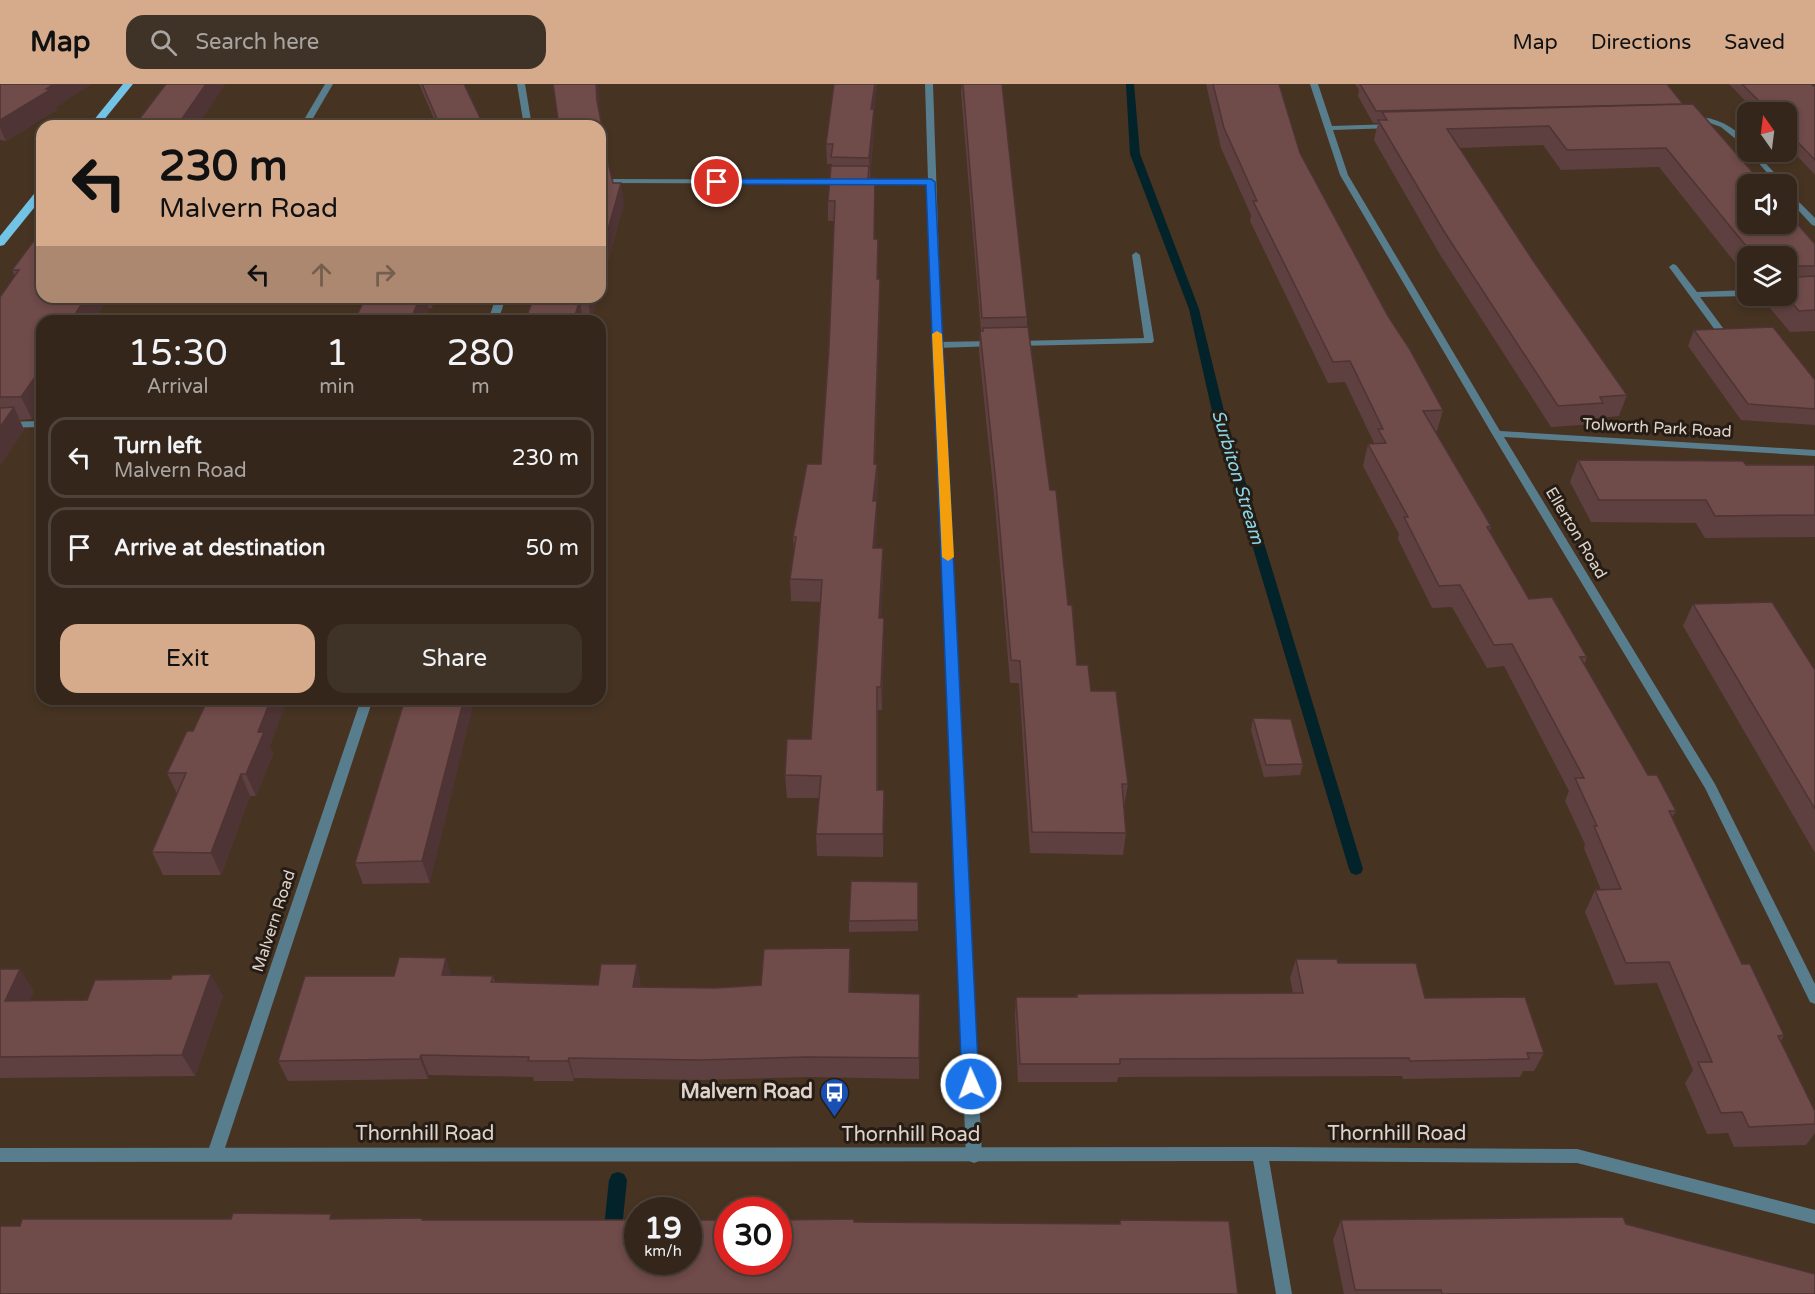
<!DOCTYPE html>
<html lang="en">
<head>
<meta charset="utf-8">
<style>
	:root { --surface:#34261a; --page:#3f3227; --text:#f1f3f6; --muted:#a9a5a2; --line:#4e4339; --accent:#d6ab8b }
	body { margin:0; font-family:"Varela Round",sans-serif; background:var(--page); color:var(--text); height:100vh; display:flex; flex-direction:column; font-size:22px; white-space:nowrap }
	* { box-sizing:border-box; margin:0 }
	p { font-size:20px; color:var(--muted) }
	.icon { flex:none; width:33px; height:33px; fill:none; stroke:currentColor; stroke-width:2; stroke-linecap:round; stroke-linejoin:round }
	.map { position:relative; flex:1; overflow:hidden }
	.details { position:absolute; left:36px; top:231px; width:570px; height:390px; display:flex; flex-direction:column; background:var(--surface); border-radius:18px; box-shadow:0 3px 9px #0003,0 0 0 2px var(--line) }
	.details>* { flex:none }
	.top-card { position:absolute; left:36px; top:36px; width:570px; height:183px; border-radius:18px; box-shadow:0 3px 9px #0003,0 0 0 2px var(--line); background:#d6ab8b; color:#111; overflow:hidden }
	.needle { width:39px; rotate:346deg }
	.controls { position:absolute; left:1737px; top:18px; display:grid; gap:12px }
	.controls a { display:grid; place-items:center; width:60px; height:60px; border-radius:12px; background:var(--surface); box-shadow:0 3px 9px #0003,0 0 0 2px var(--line); font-size:30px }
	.speed { position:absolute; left:624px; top:1113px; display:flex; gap:12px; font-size:30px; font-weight:700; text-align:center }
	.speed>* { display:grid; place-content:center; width:78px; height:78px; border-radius:50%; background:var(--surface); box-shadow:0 3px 9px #0003,0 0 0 2px var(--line); line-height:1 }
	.speed small { font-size:15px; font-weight:400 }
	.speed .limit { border:9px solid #d22; background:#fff; color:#111 }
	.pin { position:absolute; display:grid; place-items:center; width:51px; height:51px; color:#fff; margin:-26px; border:3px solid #fff; border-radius:50%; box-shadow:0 2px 6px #0007 }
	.me { position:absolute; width:66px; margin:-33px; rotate:358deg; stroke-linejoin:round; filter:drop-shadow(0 0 4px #0008) }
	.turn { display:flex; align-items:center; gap:21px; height:126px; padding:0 24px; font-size:27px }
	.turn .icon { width:78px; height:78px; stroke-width:2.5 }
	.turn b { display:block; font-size:42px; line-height:51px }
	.lanes { display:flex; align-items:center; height:57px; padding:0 24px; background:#0003; justify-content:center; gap:30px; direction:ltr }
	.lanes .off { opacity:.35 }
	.eta { display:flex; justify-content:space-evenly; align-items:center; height:102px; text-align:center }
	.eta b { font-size:36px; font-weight:600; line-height:42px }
	.cta { display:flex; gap:12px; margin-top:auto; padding:12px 24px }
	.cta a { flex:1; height:69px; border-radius:18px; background:var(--accent); color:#111; font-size:24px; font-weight:600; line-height:69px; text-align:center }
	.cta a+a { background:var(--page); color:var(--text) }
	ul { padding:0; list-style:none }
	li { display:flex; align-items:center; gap:18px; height:81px; margin:0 12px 9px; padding:0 12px; border:3px solid var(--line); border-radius:18px }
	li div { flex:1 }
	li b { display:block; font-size:22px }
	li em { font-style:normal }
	header { display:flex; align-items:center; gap:36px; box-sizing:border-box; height:84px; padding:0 30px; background:var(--accent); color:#111 }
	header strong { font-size:28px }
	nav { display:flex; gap:33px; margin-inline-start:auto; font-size:21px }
	.search { width:420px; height:54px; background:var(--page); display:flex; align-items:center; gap:15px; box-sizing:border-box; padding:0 21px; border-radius:18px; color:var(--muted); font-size:22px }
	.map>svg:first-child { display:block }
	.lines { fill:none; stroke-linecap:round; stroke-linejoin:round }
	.stream { fill:#022329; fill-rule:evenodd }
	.service { fill:#587e8e; fill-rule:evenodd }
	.minor { fill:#587e8e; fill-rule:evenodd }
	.tertiary { fill:#587e8e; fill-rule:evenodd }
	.primary { fill:#72c3e5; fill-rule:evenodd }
	.wall { fill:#5f4040 }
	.shaded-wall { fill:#4e3434 }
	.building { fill:#6f4b4a; stroke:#4e3434; stroke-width:1.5 }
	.route { fill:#1a73e8; stroke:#114b97; stroke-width:1.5 }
	.slow { fill:#f59e0b }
	.labels { text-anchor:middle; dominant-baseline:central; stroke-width:6; stroke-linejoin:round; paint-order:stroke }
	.street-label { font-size:16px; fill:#e0d4ca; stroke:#251d15 }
	.water-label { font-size:18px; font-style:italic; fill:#89d7e6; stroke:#251d15 }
	.near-poi-label { font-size:20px; font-weight:bold; fill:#e0d4ca; stroke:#251d15; text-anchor:end }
	.near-street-label { font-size:20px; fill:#e0d4ca; stroke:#251d15 }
</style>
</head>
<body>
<header>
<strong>Map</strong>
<div class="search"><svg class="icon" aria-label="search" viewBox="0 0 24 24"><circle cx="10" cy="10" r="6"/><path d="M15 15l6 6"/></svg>Search here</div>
<nav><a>Map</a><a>Directions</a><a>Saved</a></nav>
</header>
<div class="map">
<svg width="1815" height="1210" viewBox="0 0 1815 1210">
	<rect width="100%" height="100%" fill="#463322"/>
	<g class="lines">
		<g class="stream">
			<polygon points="1126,0 1134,0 1140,70 1199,225 1224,327 1363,785 1361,789 1356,791 1351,789 1349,785 1212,327 1189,225 1130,70"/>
			<polygon points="618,1088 624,1090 627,1096 621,1154 618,1160 612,1163 606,1160 603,1154 609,1096 612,1090"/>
		</g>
		<g class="service">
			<polygon points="325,0 333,0 312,36 306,36 305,34"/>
			<polygon points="1136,168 1140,171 1154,257 1152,259 1014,262 1014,258 1017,257 1144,254 1132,171"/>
			<polygon points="1673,180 1676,181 1697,208 1748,206 1749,212 1700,213 1723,244 1718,247 1715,246 1669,183"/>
			<polygon points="993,257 996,258 996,262 937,264 932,261 937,258"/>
			<polygon points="42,337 42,343 0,344 0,338"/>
		</g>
		<g class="minor">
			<polygon points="517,0 525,0 532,42 524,42"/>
			<polygon points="925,0 933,0 942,261 982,1072 979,1077 974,1079 969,1077 966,1072 932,261 928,100 600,99 600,95 928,96"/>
			<polygon points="1310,0 1318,0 1332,42 1393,40 1397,42 1393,44 1333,46 1348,91 1500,347 1815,366 1815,372 1504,353 1715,700 1815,900 1815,920 1810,918 1705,704 1492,350 1340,91"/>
			<path d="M1689,33C1713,31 1732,41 1748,58V65L1721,43L1710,39L1689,37Z"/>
			<polygon points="1748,67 1755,68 1785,100 1777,100"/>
			<polygon points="1786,105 1815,134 1815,142 1812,141 1786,113"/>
			<polygon points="496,213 506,213 498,237 488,237"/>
			<polygon points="361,615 373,615 223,1070 220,1075 215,1077 210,1075 207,1070"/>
			<polygon points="1260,1063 1265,1065 1268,1070 1292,1210 1276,1210 1252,1070 1255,1065"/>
		</g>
		<polygon class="tertiary" points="1260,1063 1577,1065 1815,1126 1815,1140 1577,1079 1260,1077 0,1078 0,1064"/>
		<g class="primary">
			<polygon points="123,0 133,0 99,42 89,42"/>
			<polygon points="42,104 42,114 4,161 0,162 0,152 38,105"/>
		</g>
	</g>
	<g class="wall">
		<polygon points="0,0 91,0 56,23 57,26 6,57 0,56"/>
		<polygon points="419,0 464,0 484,42 437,42"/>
		<polygon points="553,0 598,0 599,30 609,82 613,99 624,119 600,205 600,42"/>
		<polygon points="834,0 877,0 874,29 874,45 870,94 875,155 878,155 878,195 880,195 880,216 875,380 877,380 878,402 876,417 877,439 875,464 883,487 881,534 884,534 884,557 882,626 878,626 878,706 884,706 883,773 817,772 816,750 819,714 787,714 785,691 811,655 821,518 791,517 790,495 794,468 793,453 821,380 829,263 834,137 828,137 828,117 832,82 832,80 827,80 826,60"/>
		<polygon points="962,0 1002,0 1027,233 1027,243 1050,406 1077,581 1091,607 1128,700 1124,722 1126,749 1123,771 1030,769 1019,599 1010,599 995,421 979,268 980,247 981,247 961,8"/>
		<polygon points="1206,0 1279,0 1300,69 1388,232 1443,326 1437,347 1435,347 1491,442 1490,448 1529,515 1587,573 1584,581 1648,691 1676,727 1672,733 1742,880 1784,951 1781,957 1815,1027 1815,1049 1806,1061 1734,1063 1728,1049 1707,1050 1685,999 1693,986 1657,899 1615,901 1585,828 1595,806 1601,806 1584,764 1585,760 1565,717 1569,707 1504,582 1487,584 1452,523 1432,524 1398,455 1399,450 1363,382 1368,360 1374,360 1374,359 1345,298 1328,299 1250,137 1251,131 1221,64"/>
		<polygon points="1355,0 1667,0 1683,21 1815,160 1815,247 1790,248 1760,212 1786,212 1786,172 1748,172 1748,197 1736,183 1737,181 1659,83 1561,86 1543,61 1459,64 1534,178 1627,311 1619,332 1598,334 1596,340 1551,343 1439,169 1374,56 1378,39 1373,39 1358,12 1359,6"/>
		<polygon points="1729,0 1811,0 1815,3 1815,91 1786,60 1786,28 1756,28"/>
		<polygon points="42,146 32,335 20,336 24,346 0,381 0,213 15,192 12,186"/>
		<polygon points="366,213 437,213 432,224 429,224 423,237 354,237"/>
		<polygon points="534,213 598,213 591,237 525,237"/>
		<polygon points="1694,246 1815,296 1815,341 1741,336 1688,262"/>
		<polygon points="1578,376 1815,382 1815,453 1705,454 1696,439 1591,438 1570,398"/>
		<polygon points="1693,520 1815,586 1815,769 1683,542"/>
		<polygon points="405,615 430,799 363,800 355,779"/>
		<polygon points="1253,634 1303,680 1300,691 1264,693 1251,646"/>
		<polygon points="270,663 273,670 256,712 250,712 221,791 163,791 152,768 177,710 167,689"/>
		<polygon points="918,798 918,847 849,848 849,837"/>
		<polygon points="1296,875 1338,879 1425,914 1544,969 1534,987 1523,987 1520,993 1403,995 1402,992 1118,993 1117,998 1018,998 1015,932 1016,913 1076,913 1077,910 1293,909 1290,894"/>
		<polygon points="637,880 641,903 716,904 761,901 851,885 850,908 920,910 919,995 808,993 703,996 574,994 574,997 534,997 533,993 429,991 428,995 288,997 278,977 452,891 493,892 495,898 598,901"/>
		<polygon points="0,885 34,907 29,917 87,916 223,912 195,992 0,994"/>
		<polygon points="1341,1136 1626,1140 1815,1210 1344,1210 1333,1156"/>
	</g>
	<g class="shaded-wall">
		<polygon points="54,0 91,0 56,23 57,26 6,57 0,44 0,36"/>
		<polygon points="206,0 226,0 197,42 177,42"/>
		<polygon points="596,0 598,0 600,36 597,17"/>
		<polygon points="875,0 877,0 874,29 874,45 870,94 869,74 871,25"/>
		<polygon points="621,99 624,119 600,205 600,174"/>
		<polygon points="880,195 880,216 874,402 874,380"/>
		<polygon points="86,213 109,213 94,237 71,237"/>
		<polygon points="420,213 426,213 429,224 423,237 410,237"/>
		<polygon points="430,213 437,213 432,224"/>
		<polygon points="589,213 598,213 591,237 588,216"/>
		<polygon points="580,216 583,237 573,237"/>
		<polygon points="42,283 42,320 32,335 21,313"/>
		<polygon points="14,323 24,346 0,381 0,343"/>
		<polygon points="877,380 878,402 873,439 873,417"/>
		<polygon points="877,417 877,439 874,487 873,464"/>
		<polygon points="883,464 883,487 880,557 879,534"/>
		<polygon points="884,534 884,557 882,626 881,603"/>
		<polygon points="271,615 288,615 270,663 273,670 256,712 246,690 258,648"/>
		<polygon points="464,615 475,615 430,799 422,777"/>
		<polygon points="241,690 250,712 221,791 211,769"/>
		<polygon points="884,706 885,728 883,773 883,750"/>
		<polygon points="850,864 851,885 850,929 849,908"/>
		<polygon points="446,874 453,895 442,891"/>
		<polygon points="637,880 641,901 638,923 633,903"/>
		<polygon points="20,885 34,907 19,939 5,917"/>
		<polygon points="211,890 223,912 195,992 182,971"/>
		<polygon points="421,971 429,991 428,995 420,975"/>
		<polygon points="569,974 574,994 574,997 568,977"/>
	</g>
	<g class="building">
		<polygon points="0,0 54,0 46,5 50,6 0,36"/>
		<polygon points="166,0 206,0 177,42 134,42"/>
		<polygon points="422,0 464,0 484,42 440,42"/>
		<polygon points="553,0 596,0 597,17 608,73 600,73 600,42 559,42"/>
		<polygon points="834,0 875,0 871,25 874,25 869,74 831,73 833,60 826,60"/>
		<polygon points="963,0 1002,0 1027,233 982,234"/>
		<polygon points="1213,0 1279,0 1300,69 1388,232 1409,264 1443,326 1423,327 1491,442 1487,443 1529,515 1552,513 1587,573 1580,573 1648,691 1657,691 1676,727 1669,727 1742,880 1750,880 1784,951 1778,952 1815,1027 1815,1040 1749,1043 1742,1028 1721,1029 1698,978 1712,978 1669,878 1626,879 1595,806 1621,805 1594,742 1597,742 1575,694 1584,694 1512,560 1494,561 1460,501 1439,502 1404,433 1408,433 1368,360 1386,359 1378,345 1383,345 1350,277 1333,278 1253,117 1257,117 1224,44"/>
		<polygon points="1360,0 1667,0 1683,20 1376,27"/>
		<polygon points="1742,0 1811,0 1815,3 1815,76 1786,46 1786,28 1770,28"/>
		<polygon points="1693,20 1763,100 1748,100 1748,140 1786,140 1786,127 1815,160 1815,182 1795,182 1793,184 1795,193 1815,192 1815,226 1799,227 1786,212 1786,172 1753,172 1744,163 1747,163 1666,64 1567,66 1549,42 1447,45 1534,178 1627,311 1600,313 1603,319 1558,322 1445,149 1378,36 1387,36 1382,28"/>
		<polygon points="600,81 609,82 613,99 621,99 600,174"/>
		<polygon points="831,82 869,82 868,94 875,94 874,155 878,155 877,195 880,195 874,380 877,380 873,417 877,417 873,464 883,464 879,534 884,534 881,603 877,603 877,706 884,706 883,750 816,750 821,692 785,691 787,655 811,655 822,496 790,495 796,453 793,453 807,380 821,380 829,263 835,117 828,117"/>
		<polygon points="42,146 42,213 86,213 71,237 42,237 42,283 21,313 0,313 0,213 19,186 12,186"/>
		<polygon points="366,213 420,213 410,237 354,237"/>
		<polygon points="534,213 589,213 588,216 580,216 573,237 525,237"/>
		<polygon points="1028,243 1050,406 1056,406 1068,521 1072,521 1077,581 1088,581 1091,607 1116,607 1128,700 1122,700 1126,749 1032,748 1020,577 1011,576 996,400 980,247 983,247 983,244"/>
		<polygon points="1773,243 1815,296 1815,325 1748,320 1694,246"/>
		<polygon points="14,323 0,343 0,324"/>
		<polygon points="1578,376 1743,377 1746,381 1815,381 1815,431 1715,432 1706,416 1599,416"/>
		<polygon points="1772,518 1815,586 1815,725 1693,520"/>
		<polygon points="208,615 271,615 258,648 264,648 246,690 241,690 211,769 152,768 186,689 167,689 187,647 193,647"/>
		<polygon points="405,615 464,615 422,777 355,779"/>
		<polygon points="1253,634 1291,635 1303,680 1266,681"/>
		<polygon points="851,797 918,798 918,836 849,837"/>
		<polygon points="850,864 849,908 920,910 919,974 806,973 699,976 569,974 568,977 528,977 529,973 421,971 420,975 278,977 305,892 394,892 399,873 446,874 442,891 493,892 491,898 598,901 601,880 637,880 633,903 716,904 761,901 764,865"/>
		<polygon points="1296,875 1337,875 1338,879 1416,879 1425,914 1525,913 1544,969 1527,969 1529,975 1410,977 1409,974 1120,975 1120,980 1020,980 1016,913 1077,913 1077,910 1303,909"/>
		<polygon points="0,885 20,885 5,917 87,916 95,896 171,895 172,891 211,890 182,971 0,973"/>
		<polygon points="233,1129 331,1130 330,1135 422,1134 422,1136 638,1136 638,1178 688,1178 688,1136 728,1136 728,1178 778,1178 778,1136 854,1135 854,1138 1120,1140 1120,1136 1229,1137 1238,1210 0,1210 0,1142 20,1142 22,1135 231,1135"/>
		<polygon points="1623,1133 1626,1140 1815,1190 1815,1210 1442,1210 1441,1206 1355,1206 1341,1136"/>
	</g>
	<polygon class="route" points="931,95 935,98 979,1000 977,1005 971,1008 965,1005 962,1000 926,101 717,100 713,98 717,95"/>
	<polygon class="slow" points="937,247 942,250 954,473 948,477 942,473 932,250"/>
	<defs>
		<symbol id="bus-pin" viewBox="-11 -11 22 30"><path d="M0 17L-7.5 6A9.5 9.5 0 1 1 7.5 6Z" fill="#1a4fb4" stroke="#251d15"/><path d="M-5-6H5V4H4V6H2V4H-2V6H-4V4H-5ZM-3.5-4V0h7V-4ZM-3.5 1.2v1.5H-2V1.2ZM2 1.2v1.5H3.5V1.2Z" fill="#fff"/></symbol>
	</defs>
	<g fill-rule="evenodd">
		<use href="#bus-pin" x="818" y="992" width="33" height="45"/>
	</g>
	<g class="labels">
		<g class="street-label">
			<text transform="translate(1657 344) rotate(3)">Tolworth Park Road</text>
			<text transform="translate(1576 449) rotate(59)">Ellerton Road</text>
			<text transform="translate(274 837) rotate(-72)">Malvern Road</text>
		</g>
		<g class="water-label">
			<text transform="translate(1238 393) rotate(73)">Surbiton Stream</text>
		</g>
		<g class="near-poi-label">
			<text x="813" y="1008">Malvern Road</text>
		</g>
		<g class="near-street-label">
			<text x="425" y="1050">Thornhill Road</text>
			<text x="1397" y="1050">Thornhill Road</text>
			<text x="911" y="1051">Thornhill Road</text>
		</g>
	</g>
</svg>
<div class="controls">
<a><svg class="needle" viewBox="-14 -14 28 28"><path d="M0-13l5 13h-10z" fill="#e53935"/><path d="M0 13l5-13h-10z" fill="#a9a5a2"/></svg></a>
<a><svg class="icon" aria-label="sound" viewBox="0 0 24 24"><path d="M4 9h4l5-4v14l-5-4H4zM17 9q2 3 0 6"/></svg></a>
<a><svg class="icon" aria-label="layers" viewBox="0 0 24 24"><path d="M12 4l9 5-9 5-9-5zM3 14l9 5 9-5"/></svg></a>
</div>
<div class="speed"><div>19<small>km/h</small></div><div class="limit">30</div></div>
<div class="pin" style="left:717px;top:98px;background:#d93025"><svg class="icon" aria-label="arrive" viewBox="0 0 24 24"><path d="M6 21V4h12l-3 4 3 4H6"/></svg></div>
<svg class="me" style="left:971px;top:1000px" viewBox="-20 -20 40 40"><circle r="17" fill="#1a73e8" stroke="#fff" stroke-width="3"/><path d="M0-11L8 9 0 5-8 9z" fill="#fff"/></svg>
<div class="top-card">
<div class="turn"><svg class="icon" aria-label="left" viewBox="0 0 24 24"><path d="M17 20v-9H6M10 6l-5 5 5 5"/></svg><div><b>230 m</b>Malvern Road</div></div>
<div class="lanes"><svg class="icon" aria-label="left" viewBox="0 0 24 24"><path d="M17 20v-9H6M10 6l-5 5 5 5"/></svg><svg class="icon off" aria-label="ahead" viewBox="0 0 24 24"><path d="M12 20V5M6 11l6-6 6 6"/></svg><svg class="icon off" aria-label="right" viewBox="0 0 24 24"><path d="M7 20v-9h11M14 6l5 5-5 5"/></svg></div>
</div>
<section class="details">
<div class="eta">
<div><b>15:30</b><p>Arrival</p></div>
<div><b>1</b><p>min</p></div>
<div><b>280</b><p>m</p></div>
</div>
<ul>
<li><svg class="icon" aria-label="left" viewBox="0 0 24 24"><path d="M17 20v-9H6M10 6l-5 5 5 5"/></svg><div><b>Turn left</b><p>Malvern Road</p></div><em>230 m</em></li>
<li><svg class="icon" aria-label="arrive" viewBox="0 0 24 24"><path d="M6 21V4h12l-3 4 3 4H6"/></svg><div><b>Arrive at destination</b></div><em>50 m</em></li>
</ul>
<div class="cta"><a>Exit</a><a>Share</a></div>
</section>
</div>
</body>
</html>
